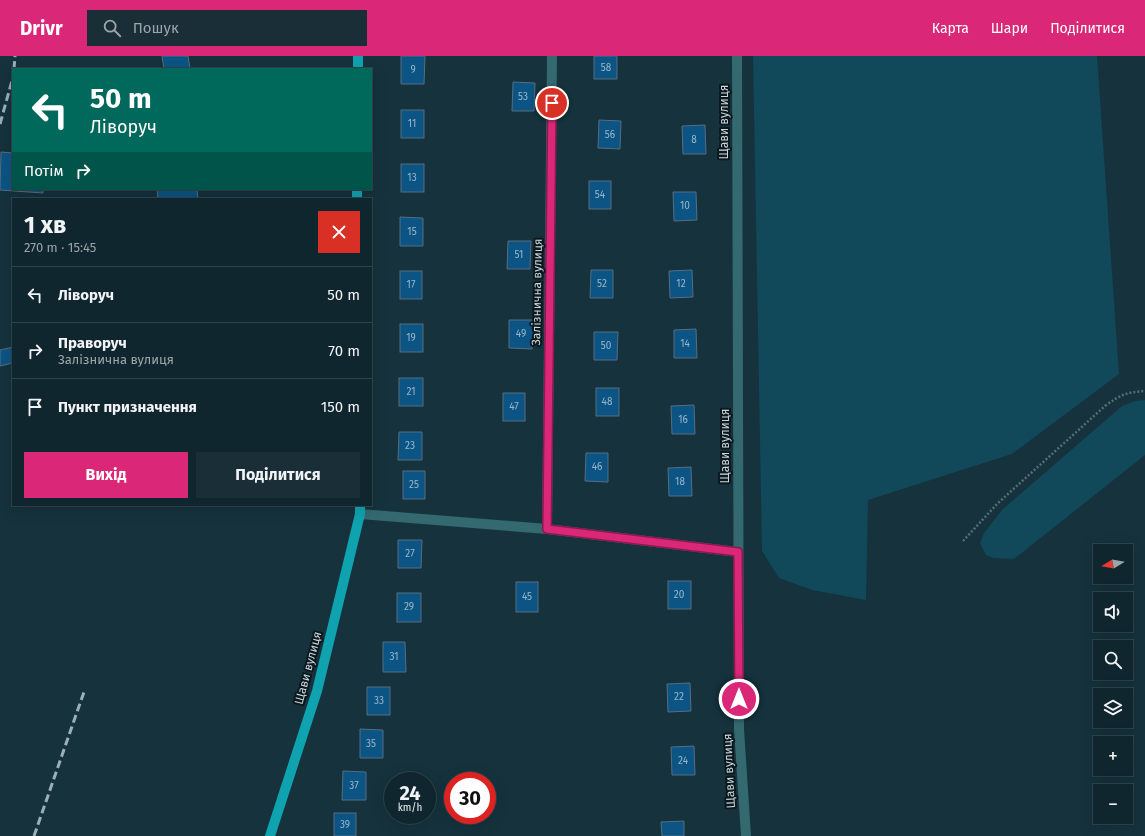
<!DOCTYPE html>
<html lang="uk">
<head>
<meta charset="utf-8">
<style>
	:root { --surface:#10262e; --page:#192e36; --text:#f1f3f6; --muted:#9ca5aa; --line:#30434a; --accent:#db2777 }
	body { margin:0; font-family:"Fira Sans",sans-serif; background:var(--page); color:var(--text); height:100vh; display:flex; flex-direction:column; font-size:15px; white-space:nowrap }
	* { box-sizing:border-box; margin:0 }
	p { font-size:13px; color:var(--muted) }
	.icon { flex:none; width:22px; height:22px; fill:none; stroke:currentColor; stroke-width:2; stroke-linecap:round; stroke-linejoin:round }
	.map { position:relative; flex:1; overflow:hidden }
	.sheet { position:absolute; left:12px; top:142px; width:360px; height:308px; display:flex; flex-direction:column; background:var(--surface); border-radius:0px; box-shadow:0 4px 16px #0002,0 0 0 1px var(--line) }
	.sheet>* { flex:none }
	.hud { position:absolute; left:12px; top:12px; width:360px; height:122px; border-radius:0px; box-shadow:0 4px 16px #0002,0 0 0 1px var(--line); background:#00695c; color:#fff; overflow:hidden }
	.needle { width:26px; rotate:259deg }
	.controls { position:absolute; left:1093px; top:488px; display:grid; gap:8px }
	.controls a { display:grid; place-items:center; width:40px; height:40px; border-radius:0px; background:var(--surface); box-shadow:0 4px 16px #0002,0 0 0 1px var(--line); font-size:20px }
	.speed { position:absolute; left:384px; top:716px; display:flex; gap:8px; font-size:20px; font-weight:700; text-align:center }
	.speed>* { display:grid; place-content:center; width:52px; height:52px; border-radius:50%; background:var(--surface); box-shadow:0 4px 16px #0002,0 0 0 1px var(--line); line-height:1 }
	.speed small { font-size:10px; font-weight:400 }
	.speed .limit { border:6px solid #d22; background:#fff; color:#111 }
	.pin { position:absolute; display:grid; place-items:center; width:34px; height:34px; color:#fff; margin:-17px; border:2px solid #fff; border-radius:50%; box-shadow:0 1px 4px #0007 }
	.me { position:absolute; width:44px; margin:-22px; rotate:0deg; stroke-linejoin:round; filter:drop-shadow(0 0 3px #0008) }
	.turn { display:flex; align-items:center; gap:14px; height:84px; padding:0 12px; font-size:18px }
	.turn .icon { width:52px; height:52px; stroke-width:2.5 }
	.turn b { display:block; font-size:28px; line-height:34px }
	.then { display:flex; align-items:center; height:38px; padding:0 12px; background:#0003; gap:8px; font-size:15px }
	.round { display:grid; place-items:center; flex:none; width:42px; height:42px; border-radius:0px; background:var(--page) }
	.head { display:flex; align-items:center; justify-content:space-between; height:68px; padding:0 12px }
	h1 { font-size:24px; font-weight:700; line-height:30px }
	.cta { display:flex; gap:8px; margin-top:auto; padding:8px 12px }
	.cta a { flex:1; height:46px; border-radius:0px; background:var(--accent); color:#fff; font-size:16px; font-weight:700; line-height:46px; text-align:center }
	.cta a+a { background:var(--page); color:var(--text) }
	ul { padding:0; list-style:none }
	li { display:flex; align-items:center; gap:12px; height:56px; padding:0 12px; border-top:1px solid var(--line) }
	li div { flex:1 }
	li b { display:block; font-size:15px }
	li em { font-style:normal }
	header { display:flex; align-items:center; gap:24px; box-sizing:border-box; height:56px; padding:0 20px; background:var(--accent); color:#fff }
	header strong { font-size:19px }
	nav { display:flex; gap:22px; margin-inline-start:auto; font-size:14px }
	.search { width:280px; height:36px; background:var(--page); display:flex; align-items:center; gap:10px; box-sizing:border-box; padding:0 14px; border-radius:0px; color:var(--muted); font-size:15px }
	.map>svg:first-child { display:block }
	.green { fill:#11485a }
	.building { fill:#0c5484; stroke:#586d80 }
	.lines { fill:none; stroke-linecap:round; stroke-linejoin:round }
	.path { stroke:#566e78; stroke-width:2.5; stroke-dasharray:2 2; stroke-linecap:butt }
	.minor { stroke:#33696f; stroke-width:10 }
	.major { stroke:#0ea3af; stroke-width:10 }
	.rail { stroke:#9bafb7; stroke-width:3; stroke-dasharray:8 4; stroke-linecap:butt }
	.route-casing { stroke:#8e194d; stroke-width:10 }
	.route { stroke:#db2777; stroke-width:7 }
	.labels { text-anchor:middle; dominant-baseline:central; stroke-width:4; stroke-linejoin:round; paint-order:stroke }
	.number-label { font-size:10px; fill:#98b6c8 }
	.street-label { font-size:12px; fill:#c7d7de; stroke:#0c181d }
</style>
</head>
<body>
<header>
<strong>Drivr</strong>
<div class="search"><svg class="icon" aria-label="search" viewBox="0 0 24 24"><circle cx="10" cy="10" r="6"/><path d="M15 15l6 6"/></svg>Пошук</div>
<nav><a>Карта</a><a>Шари</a><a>Поділитися</a></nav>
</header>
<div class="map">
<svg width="1145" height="780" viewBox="0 0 1145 780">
	<rect width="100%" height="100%" fill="#15323d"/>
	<g class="green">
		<polygon points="753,0 1097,0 1119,318 1012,398 868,444 866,544 812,534 779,522 762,495"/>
		<polygon points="1145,344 1145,399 1014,503 993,502 986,499 980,487 984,477 1003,453 1122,350 1135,345"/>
	</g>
	<g class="building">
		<polygon points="162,0 188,0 190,13 164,13"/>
		<polygon points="401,0 425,0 424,28 401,28"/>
		<rect x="594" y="0" width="23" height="23"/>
		<polygon points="513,26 535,27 534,55 512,55"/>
		<rect x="401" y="54" width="23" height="28"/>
		<polygon points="599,64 621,65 620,93 598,92"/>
		<polygon points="705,69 706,98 683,98 682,70"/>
		<polygon points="1,96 13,97 13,133 43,133 43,137 0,134"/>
		<rect x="401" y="108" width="23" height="28"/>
		<rect x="589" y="125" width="22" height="28"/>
		<polygon points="157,133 197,133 198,143 158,143"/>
		<polygon points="673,136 696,136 697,164 674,165"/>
		<polygon points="400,161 423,162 423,190 400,190"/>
		<polygon points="508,185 531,185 530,213 507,213"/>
		<polygon points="591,214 613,214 613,242 590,242"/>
		<polygon points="692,214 693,241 670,242 669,215"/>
		<rect x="400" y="215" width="22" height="28"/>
		<polygon points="509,264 533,264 532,293 509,292"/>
		<rect x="400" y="268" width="23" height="28"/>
		<polygon points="696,273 697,302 674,302 674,274"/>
		<polygon points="594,276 618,276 617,304 594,304"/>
		<polygon points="13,291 13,307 0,310 0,294"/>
		<rect x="399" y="322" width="24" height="28"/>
		<rect x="596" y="332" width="23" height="28"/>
		<rect x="503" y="337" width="22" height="28"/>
		<polygon points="694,349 695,378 672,378 671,350"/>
		<polygon points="399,376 422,376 422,404 398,404"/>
		<polygon points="586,397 608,397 608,426 585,425"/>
		<polygon points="691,411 692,440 669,440 668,412"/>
		<rect x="403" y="415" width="22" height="28"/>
		<polygon points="398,484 422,484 421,512 398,512"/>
		<rect x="668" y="525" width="23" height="28"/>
		<rect x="516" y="526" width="22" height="30"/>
		<rect x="397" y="537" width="24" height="29"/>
		<polygon points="383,586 405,586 406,616 383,616"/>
		<polygon points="690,627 691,655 668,656 667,628"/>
		<rect x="367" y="631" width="23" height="28"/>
		<polygon points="360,673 383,674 383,702 360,702"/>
		<polygon points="694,690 695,719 672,719 671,691"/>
		<polygon points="343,715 366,716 366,744 342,744"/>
		<rect x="334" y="757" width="22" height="23"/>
		<polygon points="684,765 684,780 662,780 661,766"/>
	</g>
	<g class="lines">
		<path class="path" d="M963,485L998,447L1105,350C1120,339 1127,336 1145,335"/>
		<g class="minor">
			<polyline points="737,0 739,673 746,780"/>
			<polyline points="360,458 547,473 738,496"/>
			<polyline points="547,473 552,0"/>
		</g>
		<g class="major">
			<polyline points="358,13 358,0"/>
			<polyline points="357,143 357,133"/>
			<polyline points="270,780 317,635 360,458 360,449"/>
		</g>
		<g class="rail">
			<polyline points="14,13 15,0"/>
			<polyline points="0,68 13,21"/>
			<polyline points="34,780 85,633"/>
		</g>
	</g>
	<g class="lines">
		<defs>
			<polyline id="route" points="552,47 547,473 738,496 739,643"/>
		</defs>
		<use href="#route" class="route-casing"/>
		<use href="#route" class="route"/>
	</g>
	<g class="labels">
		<g class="number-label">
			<text x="606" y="12">58</text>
			<text x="413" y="14">9</text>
			<text x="523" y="41">53</text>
			<text x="412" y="68">11</text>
			<text x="610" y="79">56</text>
			<text x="694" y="84">8</text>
			<text x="412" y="122">13</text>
			<text x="600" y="139">54</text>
			<text x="685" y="150">10</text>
			<text x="412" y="176">15</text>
			<text x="519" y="199">51</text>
			<text x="602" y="228">52</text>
			<text x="681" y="228">12</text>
			<text x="411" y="229">17</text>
			<text x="521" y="278">49</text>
			<text x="411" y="282">19</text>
			<text x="685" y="288">14</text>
			<text x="606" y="290">50</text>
			<text x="411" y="336">21</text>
			<text x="607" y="346">48</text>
			<text x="514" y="351">47</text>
			<text x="683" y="364">16</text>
			<text x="410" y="390">23</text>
			<text x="597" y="411">46</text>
			<text x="680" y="426">18</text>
			<text x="414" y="429">25</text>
			<text x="410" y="498">27</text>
			<text x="679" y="539">20</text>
			<text x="527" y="541">45</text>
			<text x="409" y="551">29</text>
			<text x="394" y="601">31</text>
			<text x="679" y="641">22</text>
			<text x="379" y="645">33</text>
			<text x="371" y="688">35</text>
			<text x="683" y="705">24</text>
			<text x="354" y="730">37</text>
			<text x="345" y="769">39</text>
		</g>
		<g class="street-label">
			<text transform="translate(724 66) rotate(-90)">Щави вулиця</text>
			<text transform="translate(537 236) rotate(-89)">Залізнична вулиця</text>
			<text transform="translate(725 390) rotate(-90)">Щави вулиця</text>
			<text transform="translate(308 612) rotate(-75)">Щави вулиця</text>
			<text transform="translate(729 715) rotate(-93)">Щави вулиця</text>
		</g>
	</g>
</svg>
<div class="controls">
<a><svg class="needle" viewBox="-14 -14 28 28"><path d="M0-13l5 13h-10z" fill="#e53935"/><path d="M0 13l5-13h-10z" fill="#9ca5aa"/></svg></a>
<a><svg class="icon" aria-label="sound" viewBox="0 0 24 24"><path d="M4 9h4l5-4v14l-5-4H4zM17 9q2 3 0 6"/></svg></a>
<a><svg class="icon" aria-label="search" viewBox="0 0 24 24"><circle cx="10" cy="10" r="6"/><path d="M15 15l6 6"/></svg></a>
<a><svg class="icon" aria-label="layers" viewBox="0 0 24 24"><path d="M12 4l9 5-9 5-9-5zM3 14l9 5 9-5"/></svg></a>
<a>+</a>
<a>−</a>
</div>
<div class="speed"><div>24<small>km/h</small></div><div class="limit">30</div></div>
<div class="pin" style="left:552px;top:47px;background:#d93025"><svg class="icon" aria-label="arrive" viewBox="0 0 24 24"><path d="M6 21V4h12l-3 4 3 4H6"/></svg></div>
<svg class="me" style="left:739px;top:643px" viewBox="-20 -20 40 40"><circle r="17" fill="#db2777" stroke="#fff" stroke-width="3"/><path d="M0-11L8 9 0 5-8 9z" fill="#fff"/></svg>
<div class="hud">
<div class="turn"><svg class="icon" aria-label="left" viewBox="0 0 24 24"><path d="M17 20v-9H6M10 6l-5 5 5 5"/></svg><div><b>50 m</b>Ліворуч</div></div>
<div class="then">Потім<svg class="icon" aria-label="right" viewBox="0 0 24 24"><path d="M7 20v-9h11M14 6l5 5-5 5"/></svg></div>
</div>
<section class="sheet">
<div class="head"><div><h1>1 хв</h1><p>270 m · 15:45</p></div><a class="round" style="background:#d93025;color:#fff"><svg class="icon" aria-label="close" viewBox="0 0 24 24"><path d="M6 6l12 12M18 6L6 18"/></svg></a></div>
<ul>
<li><svg class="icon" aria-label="left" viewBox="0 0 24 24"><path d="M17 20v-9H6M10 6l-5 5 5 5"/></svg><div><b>Ліворуч</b></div><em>50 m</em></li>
<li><svg class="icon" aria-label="right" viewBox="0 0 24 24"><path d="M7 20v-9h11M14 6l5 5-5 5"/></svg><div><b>Праворуч</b><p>Залізнична вулиця</p></div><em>70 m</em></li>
<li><svg class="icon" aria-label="arrive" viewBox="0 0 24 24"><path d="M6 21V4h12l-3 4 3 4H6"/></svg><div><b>Пункт призначення</b></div><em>150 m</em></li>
</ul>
<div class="cta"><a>Вихід</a><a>Поділитися</a></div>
</section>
</div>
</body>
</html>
